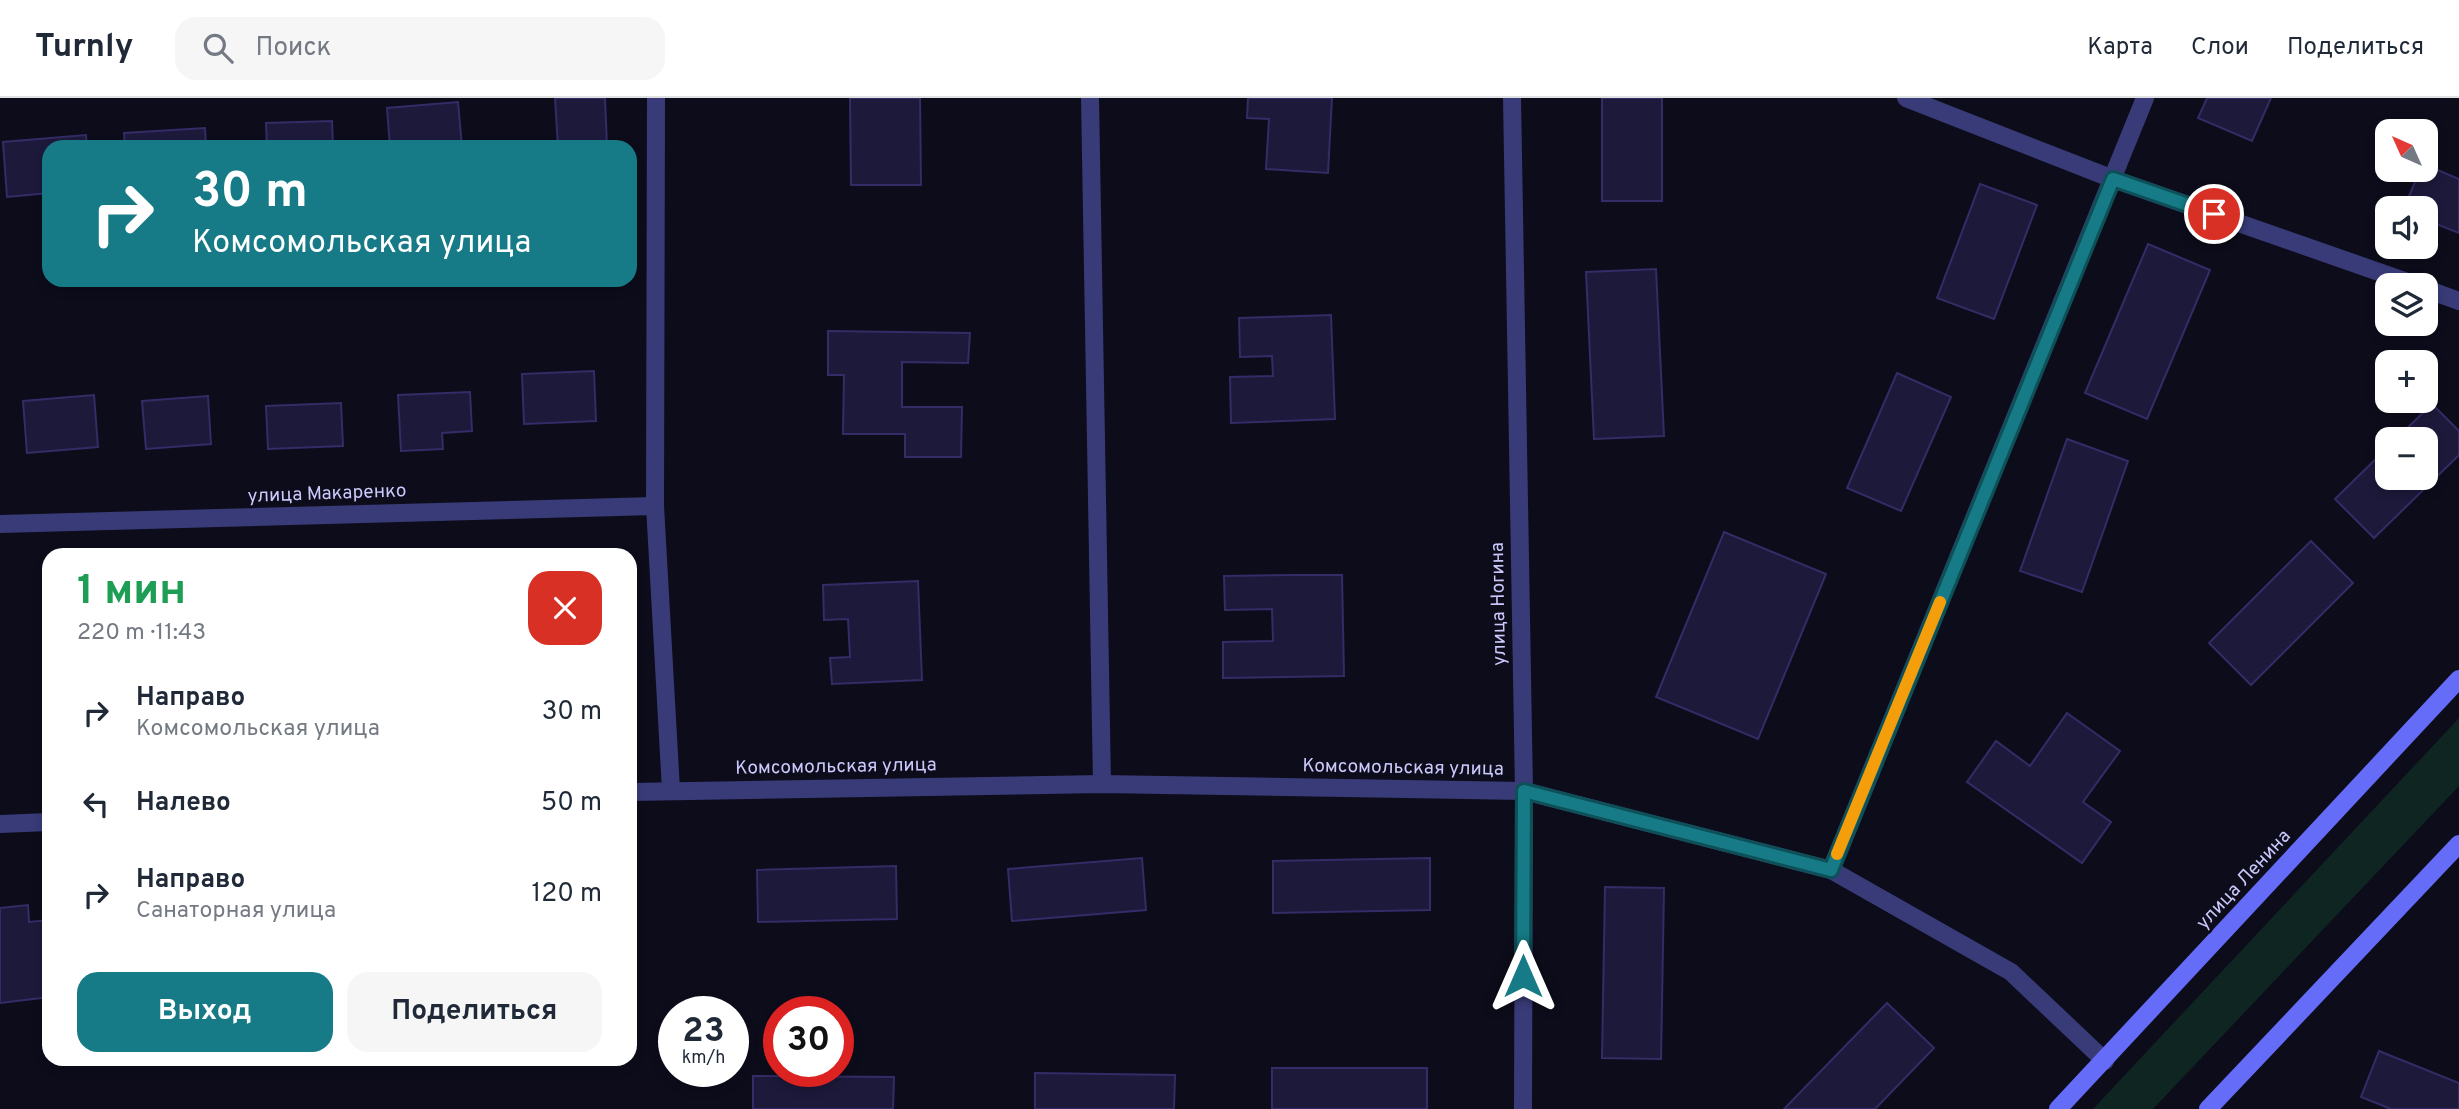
<!DOCTYPE html>
<html lang="ru">
<head>
<meta charset="utf-8">
<style>
	:root { --surface:#fff; --page:#f6f6f7; --text:#1f2937; --muted:#747a83; --line:#e0e1e3; --accent:#167b86 }
	body { margin:0; font-family:Overpass,sans-serif; background:var(--page); color:var(--text); height:100vh; display:flex; flex-direction:column; font-size:26px; white-space:nowrap }
	* { box-sizing:border-box; margin:0 }
	p { font-size:23px; color:var(--muted) }
	.icon { flex:none; width:38px; height:38px; fill:none; stroke:currentColor; stroke-width:2; stroke-linecap:round; stroke-linejoin:round }
	.map { position:relative; flex:1; overflow:hidden }
	.details { position:absolute; left:42px; top:450px; width:595px; height:518px; display:flex; flex-direction:column; background:var(--surface); border-radius:21px; box-shadow:0 4px 10px #0003 }
	.details>* { flex:none }
	.top-card { position:absolute; left:42px; top:42px; width:595px; height:147px; border-radius:21px; box-shadow:0 4px 10px #0003; background:#167b86; color:#fff; overflow:hidden }
	.needle { width:46px; rotate:315deg }
	.fabs { position:absolute; left:2375px; top:21px; display:grid; gap:14px }
	.fabs a { display:grid; place-items:center; width:63px; height:63px; border-radius:14px; background:var(--surface); box-shadow:0 4px 10px #0003; font-size:35px }
	.speed { position:absolute; left:658px; top:898px; display:flex; gap:14px; font-size:35px; font-weight:700; text-align:center }
	.speed>* { display:grid; place-content:center; width:91px; height:91px; border-radius:50%; background:var(--surface); box-shadow:0 4px 10px #0003; line-height:1 }
	.speed small { font-size:18px; font-weight:400 }
	.speed .limit { border:10px solid #d22; background:#fff; color:#111 }
	.pin { position:absolute; display:grid; place-items:center; width:60px; height:60px; color:#fff; margin:-30px; border:4px solid #fff; border-radius:50%; box-shadow:0 2px 7px #0007 }
	.me { position:absolute; width:77px; margin:-38px; rotate:0deg; stroke-linejoin:round; filter:drop-shadow(0 0 5px #0008) }
	.turn { display:flex; align-items:center; gap:24px; height:147px; padding:0 35px; font-size:32px }
	.turn .icon { width:91px; height:91px; stroke-width:2.5 }
	.turn b { display:block; font-size:49px; line-height:60px }
	.round { display:grid; place-items:center; flex:none; width:74px; height:74px; border-radius:21px; background:var(--page) }
	.head { display:flex; align-items:center; justify-content:space-between; height:119px; padding:0 35px }
	h1 { font-size:42px; font-weight:700; line-height:52px; color:#1e9e55 }
	.button { display:flex; gap:14px; margin-top:auto; padding:14px 35px }
	.button a { flex:1; height:80px; border-radius:21px; background:var(--accent); color:#fff; font-size:28px; font-weight:700; line-height:80px; text-align:center }
	.button a+a { background:var(--page); color:var(--text) }
	ul { padding:0; list-style:none }
	li { display:flex; align-items:center; gap:21px; height:91px; padding:0 35px }
	li div { flex:1 }
	li b { display:block; font-size:26px }
	li em { font-style:normal }
	header { display:flex; align-items:center; gap:42px; box-sizing:border-box; height:98px; padding:0 35px; background:var(--surface); border-bottom:2px solid var(--line) }
	header strong { font-size:33px }
	nav { display:flex; gap:38px; margin-inline-start:auto; font-size:24px }
	.search { width:490px; height:63px; background:var(--page); display:flex; align-items:center; gap:18px; box-sizing:border-box; padding:0 24px; border-radius:21px; color:var(--muted); font-size:26px }
	.map>svg:first-child { display:block }
	.green { fill:#0f2522 }
	.building { fill:#1d193b; stroke:#332c66; stroke-width:2 }
	.lines { fill:none; stroke-linecap:round; stroke-linejoin:round }
	.street { stroke:#393b78; stroke-width:18 }
	.secondary { stroke:#656cf7; stroke-width:18 }
	.route-casing { stroke:#0e5057; stroke-width:18 }
	.route { stroke:#167b86; stroke-width:12 }
	.slow { stroke:#f59e0b; stroke-width:12 }
	.labels { text-anchor:middle; dominant-baseline:central; stroke-width:6; stroke-linejoin:round; paint-order:stroke }
	.street-label { font-size:19px; fill:#cbc9fc; stroke:#0d0c1b }
</style>
</head>
<body>
<header>
<strong>Turnly</strong>
<div class="search"><svg class="icon" aria-label="search" viewBox="0 0 24 24"><circle cx="10" cy="10" r="6"/><path d="M15 15l6 6"/></svg>Поиск</div>
<nav><a>Карта</a><a>Слои</a><a>Поделиться</a></nav>
</header>
<div class="map">
<svg width="2459" height="1011" viewBox="0 0 2459 1011">
	<rect width="100%" height="100%" fill="#0d0c1b"/>
	<polygon class="green" points="2459,620 2459,688 2153,1011 2093,1011"/>
	<g class="building">
		<polygon points="555,0 605,0 607,49 558,49"/>
		<polygon points="850,0 920,0 921,87 851,87"/>
		<polygon points="1248,0 1332,0 1328,75 1266,71 1269,21 1247,20"/>
		<rect x="1602" y="0" width="60" height="103"/>
		<polygon points="2207,0 2271,0 2252,43 2198,20"/>
		<polygon points="458,4 462,49 390,49 387,10"/>
		<polygon points="332,23 333,49 267,49 266,25"/>
		<polygon points="205,30 206,49 125,49 124,35"/>
		<polygon points="86,37 87,49 49,49 49,95 7,99 3,44"/>
		<polygon points="2426,67 2459,81 2459,135 2426,122 2426,110 2404,110 2420,72 2426,72"/>
		<polygon points="1980,86 2037,107 1994,221 1937,200"/>
		<polygon points="2148,146 2210,172 2147,321 2085,295"/>
		<polygon points="1656,171 1664,338 1594,341 1586,174"/>
		<polygon points="1331,217 1335,321 1231,325 1230,279 1273,278 1272,258 1240,259 1239,220"/>
		<polygon points="828,233 970,235 968,265 902,264 902,309 962,309 961,359 905,359 905,336 843,336 844,277 828,277"/>
		<polygon points="594,273 596,323 524,326 522,276"/>
		<polygon points="1897,275 1951,299 1901,413 1847,390"/>
		<polygon points="470,294 472,333 442,335 443,351 401,353 398,297"/>
		<polygon points="94,297 98,349 27,355 23,303"/>
		<polygon points="208,298 211,346 146,351 142,303"/>
		<polygon points="341,305 343,348 268,351 266,308"/>
		<polygon points="2432,306 2459,333 2459,357 2374,440 2335,401 2387,350 2387,380 2426,380 2426,341 2396,341"/>
		<polygon points="2067,341 2128,363 2082,494 2020,473"/>
		<polygon points="1724,434 1826,476 1758,641 1656,599"/>
		<polygon points="2311,443 2353,485 2251,587 2209,545"/>
		<polygon points="1296,477 1342,477 1344,578 1223,580 1223,544 1273,543 1272,511 1225,512 1224,478"/>
		<polygon points="918,483 922,582 832,586 830,560 850,559 848,521 824,522 823,487"/>
		<polygon points="2067,615 2120,653 2083,704 2111,724 2082,765 1967,684 1996,643 2030,668"/>
		<polygon points="1142,760 1146,812 1012,823 1008,771"/>
		<polygon points="1430,760 1430,812 1273,815 1273,763"/>
		<polygon points="896,768 897,821 758,824 757,772"/>
		<polygon points="1605,789 1664,790 1661,961 1602,960"/>
		<polygon points="28,807 29,824 49,822 49,899 0,905 0,810"/>
		<polygon points="1887,905 1934,950 1875,1011 1784,1011"/>
		<polygon points="2379,953 2459,985 2459,1011 2391,1011 2361,999"/>
		<rect x="1272" y="970" width="155" height="41"/>
		<polygon points="1035,975 1175,977 1174,1011 1035,1011"/>
		<polygon points="753,978 894,979 893,1011 753,1011"/>
	</g>
	<g class="lines">
		<g class="street">
			<polyline points="656,0 655,408 671,692"/>
			<polyline points="1090,0 1102,686"/>
			<polyline points="1512,0 1524,693 1523,1011"/>
			<polyline points="1906,0 2113,81 2416,187"/>
			<polyline points="2426,191 2459,203"/>
			<polyline points="0,426 655,408"/>
			<polyline points="630,694 1102,686 1524,693 1831,772 2011,874 2105,963"/>
			<polyline points="0,726 49,724"/>
			<polyline points="1831,772 2145,0"/>
		</g>
		<g class="secondary">
			<polyline points="2058,1011 2459,581"/>
			<polyline points="2208,1011 2459,746"/>
		</g>
	</g>
	<g class="lines">
		<defs>
			<polyline id="route" points="1523,878 1524,693 1831,772 2113,81 2214,116"/>
		</defs>
		<use href="#route" class="route-casing"/>
		<use href="#route" class="route"/>
		<polyline class="slow" points="1837,756 1940,504"/>
	</g>
	<g class="labels">
		<g class="street-label">
			<text transform="translate(327 396) rotate(-2)">улица Макаренко</text>
			<text transform="translate(1499 506) rotate(-91)">улица Ногина</text>
			<text transform="translate(836 669) rotate(-1)">Комсомольская улица</text>
			<text transform="translate(1403 670) rotate(1)">Комсомольская улица</text>
			<text transform="translate(2244 782) rotate(-47)">улица Ленина</text>
		</g>
	</g>
</svg>
<div class="fabs">
<a><svg class="needle" viewBox="-14 -14 28 28"><path d="M0-13l5 13h-10z" fill="#e53935"/><path d="M0 13l5-13h-10z" fill="#747a83"/></svg></a>
<a><svg class="icon" aria-label="sound" viewBox="0 0 24 24"><path d="M4 9h4l5-4v14l-5-4H4zM17 9q2 3 0 6"/></svg></a>
<a><svg class="icon" aria-label="layers" viewBox="0 0 24 24"><path d="M12 4l9 5-9 5-9-5zM3 14l9 5 9-5"/></svg></a>
<a>+</a>
<a>−</a>
</div>
<div class="speed"><div>23<small>km/h</small></div><div class="limit">30</div></div>
<div class="pin" style="left:2214px;top:116px;background:#d93025"><svg class="icon" aria-label="arrive" viewBox="0 0 24 24"><path d="M6 21V4h12l-3 4 3 4H6"/></svg></div>
<svg class="me" style="left:1523px;top:878px" viewBox="-20 -20 40 40"><path d="M0-17L14 15 0 8-14 15z" fill="#167b86" stroke="#fff" stroke-width="4"/></svg>
<div class="top-card">
<div class="turn"><svg class="icon" aria-label="right" viewBox="0 0 24 24"><path d="M7 20v-9h11M14 6l5 5-5 5"/></svg><div><b>30 m</b>Комсомольская улица</div></div>
</div>
<section class="details">
<div class="head"><div><h1>1 мин</h1><p>220 m · 11:43</p></div><a class="round" style="background:#d93025;color:#fff"><svg class="icon" aria-label="close" viewBox="0 0 24 24"><path d="M6 6l12 12M18 6L6 18"/></svg></a></div>
<ul>
<li><svg class="icon" aria-label="right" viewBox="0 0 24 24"><path d="M7 20v-9h11M14 6l5 5-5 5"/></svg><div><b>Направо</b><p>Комсомольская улица</p></div><em>30 m</em></li>
<li><svg class="icon" aria-label="left" viewBox="0 0 24 24"><path d="M17 20v-9H6M10 6l-5 5 5 5"/></svg><div><b>Налево</b></div><em>50 m</em></li>
<li><svg class="icon" aria-label="right" viewBox="0 0 24 24"><path d="M7 20v-9h11M14 6l5 5-5 5"/></svg><div><b>Направо</b><p>Санаторная улица</p></div><em>120 m</em></li>
</ul>
<div class="button"><a>Выход</a><a>Поделиться</a></div>
</section>
</div>
</body>
</html>
